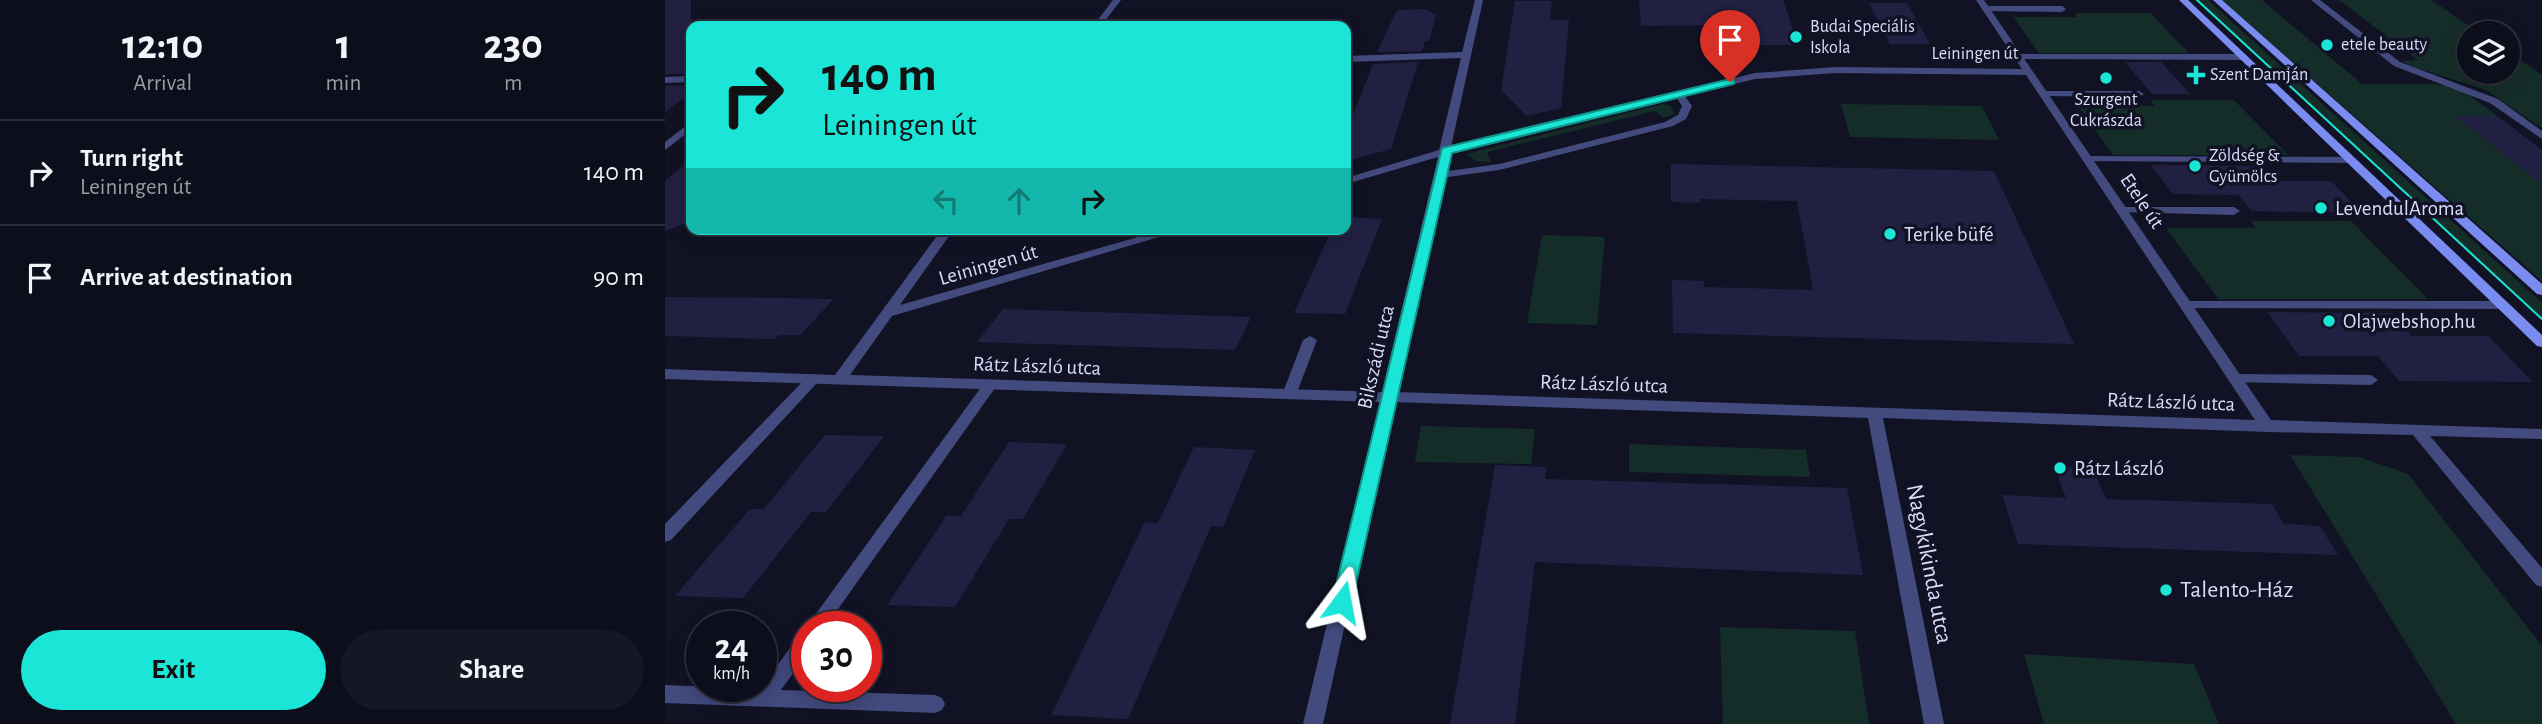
<!DOCTYPE html>
<html lang="en">
<head>
<meta charset="utf-8">
<style>
	:root { --surface:#0d0e1b; --page:#161724; --text:#f1f3f6; --muted:#9a9ca3; --line:#2d2e3a; --accent:#1ae5d6 }
	body { margin:0; font-family:"Alegreya Sans",sans-serif; background:var(--page); color:var(--text); height:100vh; display:flex; flex-direction:column; font-size:26px; white-space:nowrap }
	* { box-sizing:border-box; margin:0 }
	p { font-size:23px; color:var(--muted) }
	.icon { flex:none; width:38px; height:38px; fill:none; stroke:currentColor; stroke-width:2; stroke-linecap:round; stroke-linejoin:round }
	.map { position:relative; flex:1; overflow:hidden }
	.details { display:flex; flex-direction:column; background:var(--surface); width:665px }
	.details>* { flex:none }
	.top-card { position:absolute; left:21px; top:21px; width:665px; height:214px; border-radius:14px; box-shadow:0 4px 18px #0003,0 0 0 2px var(--line); background:#1ae5d6; color:#111; overflow:hidden }
	.tools { position:absolute; left:1792px; top:21px; display:grid; gap:14px }
	.tools a { display:grid; place-items:center; width:63px; height:63px; border-radius:50%; background:var(--surface); box-shadow:0 4px 18px #0003,0 0 0 2px var(--line); font-size:35px }
	.speed { position:absolute; left:21px; top:611px; display:flex; gap:14px; font-size:35px; font-weight:700; text-align:center }
	.speed>* { display:grid; place-content:center; width:91px; height:91px; border-radius:50%; background:var(--surface); box-shadow:0 4px 18px #0003,0 0 0 2px var(--line); line-height:1 }
	.speed small { font-size:18px; font-weight:400 }
	.speed .limit { border:10px solid #d22; background:#fff; color:#111 }
	.pin { position:absolute; display:grid; place-items:center; width:60px; height:60px; color:#fff; margin:-72px -30px; border-radius:50% 50% 50% 0; rotate:-45deg; box-shadow:0 0 7px #0007 }
	.pin .icon { rotate:45deg }
	.me { position:absolute; width:77px; margin:-38px; rotate:13deg; stroke-linejoin:round; filter:drop-shadow(0 0 5px #0008) }
	.turn { display:flex; align-items:center; gap:24px; height:147px; padding:0 21px; font-size:32px }
	.turn .icon { width:91px; height:91px; stroke-width:2.5 }
	.turn b { display:block; font-size:49px; line-height:60px }
	.lanes { display:flex; align-items:center; height:66px; padding:0 21px; background:#0003; justify-content:center; gap:35px; direction:ltr }
	.lanes .off { opacity:.35 }
	.eta { display:flex; justify-content:space-evenly; align-items:center; height:119px; text-align:center }
	.eta b { font-size:42px; font-weight:700; line-height:49px }
	.button { display:flex; gap:14px; margin-top:auto; padding:14px 21px }
	.button a { flex:1; height:80px; border-radius:42px; background:var(--accent); color:#111; font-size:28px; font-weight:700; line-height:80px; text-align:center }
	.button a+a { background:var(--page); color:var(--text) }
	ul { padding:0; list-style:none }
	li { display:flex; align-items:center; gap:21px; height:105px; padding:0 21px; border-top:2px solid var(--line) }
	li div { flex:1 }
	li b { display:block; font-size:26px }
	li em { font-style:normal }
	main { display:flex; flex:1; min-height:0 }
	.map>svg:first-child { display:block }
	.green { fill:#152d28 }
	.building { fill:#212043 }
	.lines { fill:none; stroke-linecap:round; stroke-linejoin:round }
	.service { fill:#424a7e; fill-rule:evenodd }
	.minor { fill:#424a7e; fill-rule:evenodd }
	.secondary { fill:#7a8cf0; fill-rule:evenodd }
	.tram { stroke:#1ae5d6; stroke-width:2 }
	.route { fill:#1ae5d6; stroke:#11958b; stroke-width:2 }
	.poi-dot { fill:#1ae5d6; stroke:#111224; stroke-width:2.5 }
	.labels { text-anchor:middle; dominant-baseline:central; stroke-width:7; stroke-linejoin:round; paint-order:stroke }
	.far-poi-label { font-size:18px; fill:#d9dbfb; stroke:#111224; text-anchor:start }
	.far-street-label { font-size:18px; fill:#d9dbfb; stroke:#111224 }
	.street-label { font-size:21px; fill:#d9dbfb; stroke:#111224 }
	.poi-label { font-size:21px; fill:#d9dbfb; stroke:#111224; text-anchor:start }
	.near-street-label { font-size:24px; fill:#d9dbfb; stroke:#111224 }
	.near-poi-label { font-size:24px; fill:#d9dbfb; stroke:#111224; text-anchor:start }
</style>
</head>
<body>
<main>
<section class="details">
<div class="eta">
<div><b>12:10</b><p>Arrival</p></div>
<div><b>1</b><p>min</p></div>
<div><b>230</b><p>m</p></div>
</div>
<ul>
<li><svg class="icon" aria-label="right" viewBox="0 0 24 24"><path d="M7 20v-9h11M14 6l5 5-5 5"/></svg><div><b>Turn right</b><p>Leiningen út</p></div><em>140 m</em></li>
<li><svg class="icon" aria-label="arrive" viewBox="0 0 24 24"><path d="M6 21V4h12l-3 4 3 4H6"/></svg><div><b>Arrive at destination</b></div><em>90 m</em></li>
</ul>
<div class="button"><a>Exit</a><a>Share</a></div>
</section>
<div class="map">
<svg width="1877" height="724" viewBox="0 0 1877 724">
	<rect width="100%" height="100%" fill="#111224"/>
	<g class="green">
		<polygon points="1530,0 1543,0 1877,303 1877,321"/>
		<polygon points="1557,0 1597,0 1697,84 1771,84 1790,88 1803,94 1832,116 1877,184 1877,281"/>
		<polygon points="1674,0 1766,0 1815,33 1804,33 1804,72 1843,72 1843,52 1877,75 1877,128 1821,90 1743,65 1738,61 1753,60"/>
		<polygon points="1410,13 1485,13 1524,53 1374,53 1348,17 1412,17"/>
		<polygon points="1485,100 1569,100 1623,155 1448,155 1413,106 1490,106"/>
		<polygon points="997,104 1005,105 1009,114 999,118 990,111 822,152 826,162 811,161 801,154"/>
		<polygon points="1176,104 1317,106 1334,140 1185,137"/>
		<polygon points="1586,221 1686,221 1763,299 1553,299 1501,228 1591,228"/>
		<polygon points="877,235 940,237 932,325 862,323"/>
		<polygon points="756,426 870,429 866,464 750,462"/>
		<polygon points="964,444 1141,450 1145,477 964,472"/>
		<polygon points="1625,455 1694,457 1743,474 1877,646 1877,724 1791,724"/>
		<polygon points="1055,627 1190,631 1204,724 1058,724"/>
		<polygon points="1359,654 1529,664 1554,724 1379,724"/>
	</g>
	<g class="building">
		<rect x="0" y="0" width="26" height="74"/>
		<polygon points="974,0 1118,0 1133,45 1065,45 1061,25 976,26"/>
		<polygon points="850,1 887,1 885,20 904,20 896,108 862,116 836,90"/>
		<polygon points="1204,3 1242,3 1265,44 1225,44"/>
		<polygon points="760,9 771,15 764,41 760,41 757,51 712,52 732,10"/>
		<polygon points="753,62 726,149 681,161 681,132 708,64"/>
		<polygon points="1460,62 1496,62 1525,94 1487,94"/>
		<polygon points="26,85 26,92 0,112 0,86"/>
		<polygon points="1790,116 1832,116 1877,150 1877,184"/>
		<polygon points="26,159 26,221 0,231 0,181"/>
		<polygon points="1006,164 1329,171 1409,344 1008,333 1007,280 1039,281 1039,287 1148,290 1132,201 1035,199 1035,203 1006,202"/>
		<polygon points="1486,165 1590,166 1603,181 1666,181 1697,213 1587,211 1573,195 1508,194"/>
		<polygon points="681,217 717,219 680,314 629,313 667,229 681,229"/>
		<polygon points="0,297 120,298 169,299 135,335 114,335 110,339 0,336"/>
		<polygon points="338,309 586,317 570,350 312,342"/>
		<polygon points="1602,312 1727,313 1747,336 1823,336 1868,382 1734,381 1713,356 1634,356"/>
		<polygon points="160,435 219,436 161,512 146,512 78,598 10,596 85,509 99,509"/>
		<polygon points="344,442 402,444 358,519 344,519 290,607 222,605 281,516 296,516"/>
		<polygon points="529,447 590,450 558,527 546,526 463,719 386,715 480,522 493,523"/>
		<polygon points="830,465 881,467 880,479 1182,488 1198,575 870,562 850,724 785,724"/>
		<polygon points="1389,466 1427,467 1441,499 1607,504 1619,524 1655,526 1673,555 1353,544 1337,495 1401,498"/>
	</g>
	<g class="lines">
		<g class="service">
			<polygon points="1646,0 1655,0 1735,62 1833,99 1877,131 1877,139 1825,103 1729,66"/>
			<polygon points="1317,6 1397,6 1401,9 1397,12 1320,11 1316,8"/>
			<polygon points="1351,54 1578,54 1583,57 1578,60 1354,59 1349,56"/>
			<polygon points="1380,91 1474,91 1479,94 1474,97 1377,96 1375,94"/>
			<polygon points="1011,92 1017,92 1027,106 1021,119 1008,126 834,170 776,178 770,175 776,172 834,164 1000,122 1013,115 1017,106 1009,94"/>
			<polygon points="1423,156 1687,157 1692,160 1687,163 1419,161 1419,157"/>
			<polygon points="1458,207 1569,207 1575,211 1569,215 1454,212 1454,208"/>
			<polygon points="1522,301 1838,301 1845,305 1838,309 1517,308 1515,305 1517,302"/>
			<polygon points="645,336 652,340 631,395 629,398 619,398 617,395 638,340"/>
			<polygon points="148,374 153,376 155,379 153,382 6,540 0,542 0,524 143,376"/>
			<polygon points="1571,374 1706,375 1713,380 1706,385 1566,382 1564,379"/>
			<polygon points="325,380 330,382 332,385 330,388 161,626 142,626 320,382"/>
			<polygon points="142,631 142,654 116,690 270,695 277,698 280,704 277,710 270,713 0,703 0,685 95,689 136,633"/>
		</g>
		<g class="minor">
			<polygon points="448,0 456,0 436,26 428,26"/>
			<path d="M810,0H818L786,147L1090,73L1170,67L1357,69L1311,0H1319L1606,420L1877,429V439L1765,436L1877,568V587L1871,585L1748,435L1603,432L1218,418L1279,724H1259L1203,418L729,402L658,724H638L715,402L0,379V369L170,375L277,229H289L235,305L501,229H521L227,316L185,375L717,392L773,157L681,184V178L774,150L796,58L681,62V56L797,52ZM1170,73L1361,75L1590,420L731,392L784,154L1090,79Z"/>
			<polygon points="26,76 26,82 0,83 0,77"/>
			<polygon points="26,122 26,130 0,150 0,142"/>
		</g>
		<g class="secondary">
			<polygon points="1514,0 1523,0 1877,335 1877,347 1872,346"/>
			<polygon points="1548,0 1557,0 1877,284 1877,295 1872,294"/>
		</g>
		<polyline class="tram" points="1532,0 1877,319"/>
	</g>
	<polygon class="route" points="1065,79 1069,80 1069,84 787,153 687,602 684,608 670,608 667,602 777,148"/>
	<g class="poi-dot">
		<circle cx="1131" cy="37" r="7"/>
		<circle cx="1662" cy="45" r="7"/>
		<path d="M1527.5 64.5h7v7h7v7h-7v7h-7v-7h-7v-7h7z"/>
		<circle cx="1441" cy="78" r="7"/>
		<circle cx="1530" cy="166" r="7"/>
		<circle cx="1656" cy="208" r="7"/>
		<circle cx="1225" cy="234" r="7"/>
		<circle cx="1664" cy="321" r="7"/>
		<circle cx="1395" cy="468" r="7"/>
		<circle cx="1501" cy="590" r="7"/>
	</g>
	<g class="labels">
		<g class="far-poi-label">
			<text x="1145" y="27">Budai Speciális<tspan x="1145" dy="21">Iskola</tspan></text>
			<text x="1676" y="45">etele beauty</text>
			<text x="1545" y="75">Szent Damján</text>
			<text x="1441" y="100" text-anchor="middle">Szurgent<tspan x="1441" dy="21">Cukrászda</tspan></text>
			<text x="1544" y="156">Zöldség &amp;<tspan x="1544" dy="21">Gyümölcs</tspan></text>
		</g>
		<g class="far-street-label">
			<text x="1310" y="54">Leiningen út</text>
		</g>
		<g class="street-label">
			<text transform="translate(1477 201) rotate(56)">Etele út</text>
			<text transform="translate(323 265) rotate(-16)">Leiningen út</text>
			<text transform="translate(711 357) rotate(-77)">Bikszádi utca</text>
			<text transform="translate(372 366) rotate(2)">Rátz László utca</text>
			<text transform="translate(939 384) rotate(2)">Rátz László utca</text>
			<text transform="translate(1506 402) rotate(2)">Rátz László utca</text>
		</g>
		<g class="poi-label">
			<text x="1670" y="208">LevendulAroma</text>
			<text x="1239" y="234">Terike büfé</text>
			<text x="1678" y="321">Olajwebshop.hu</text>
			<text x="1409" y="468">Rátz László</text>
		</g>
		<g class="near-street-label">
			<text transform="translate(1264 564) rotate(79)">Nagykikinda utca</text>
		</g>
		<g class="near-poi-label">
			<text x="1515" y="590">Talento-Ház</text>
		</g>
	</g>
</svg>
<div class="tools">
<a><svg class="icon" aria-label="layers" viewBox="0 0 24 24"><path d="M12 4l9 5-9 5-9-5zM3 14l9 5 9-5"/></svg></a>
</div>
<div class="speed"><div>24<small>km/h</small></div><div class="limit">30</div></div>
<div class="pin" style="left:1065px;top:82px;background:#d93025"><svg class="icon" aria-label="arrive" viewBox="0 0 24 24"><path d="M6 21V4h12l-3 4 3 4H6"/></svg></div>
<svg class="me" style="left:677px;top:602px" viewBox="-20 -20 40 40"><path d="M0-17L14 15 0 8-14 15z" fill="#1ae5d6" stroke="#fff" stroke-width="4"/></svg>
<div class="top-card">
<div class="turn"><svg class="icon" aria-label="right" viewBox="0 0 24 24"><path d="M7 20v-9h11M14 6l5 5-5 5"/></svg><div><b>140 m</b>Leiningen út</div></div>
<div class="lanes"><svg class="icon off" aria-label="left" viewBox="0 0 24 24"><path d="M17 20v-9H6M10 6l-5 5 5 5"/></svg><svg class="icon off" aria-label="ahead" viewBox="0 0 24 24"><path d="M12 20V5M6 11l6-6 6 6"/></svg><svg class="icon" aria-label="right" viewBox="0 0 24 24"><path d="M7 20v-9h11M14 6l5 5-5 5"/></svg></div>
</div>
</div>
</main>
</body>
</html>
